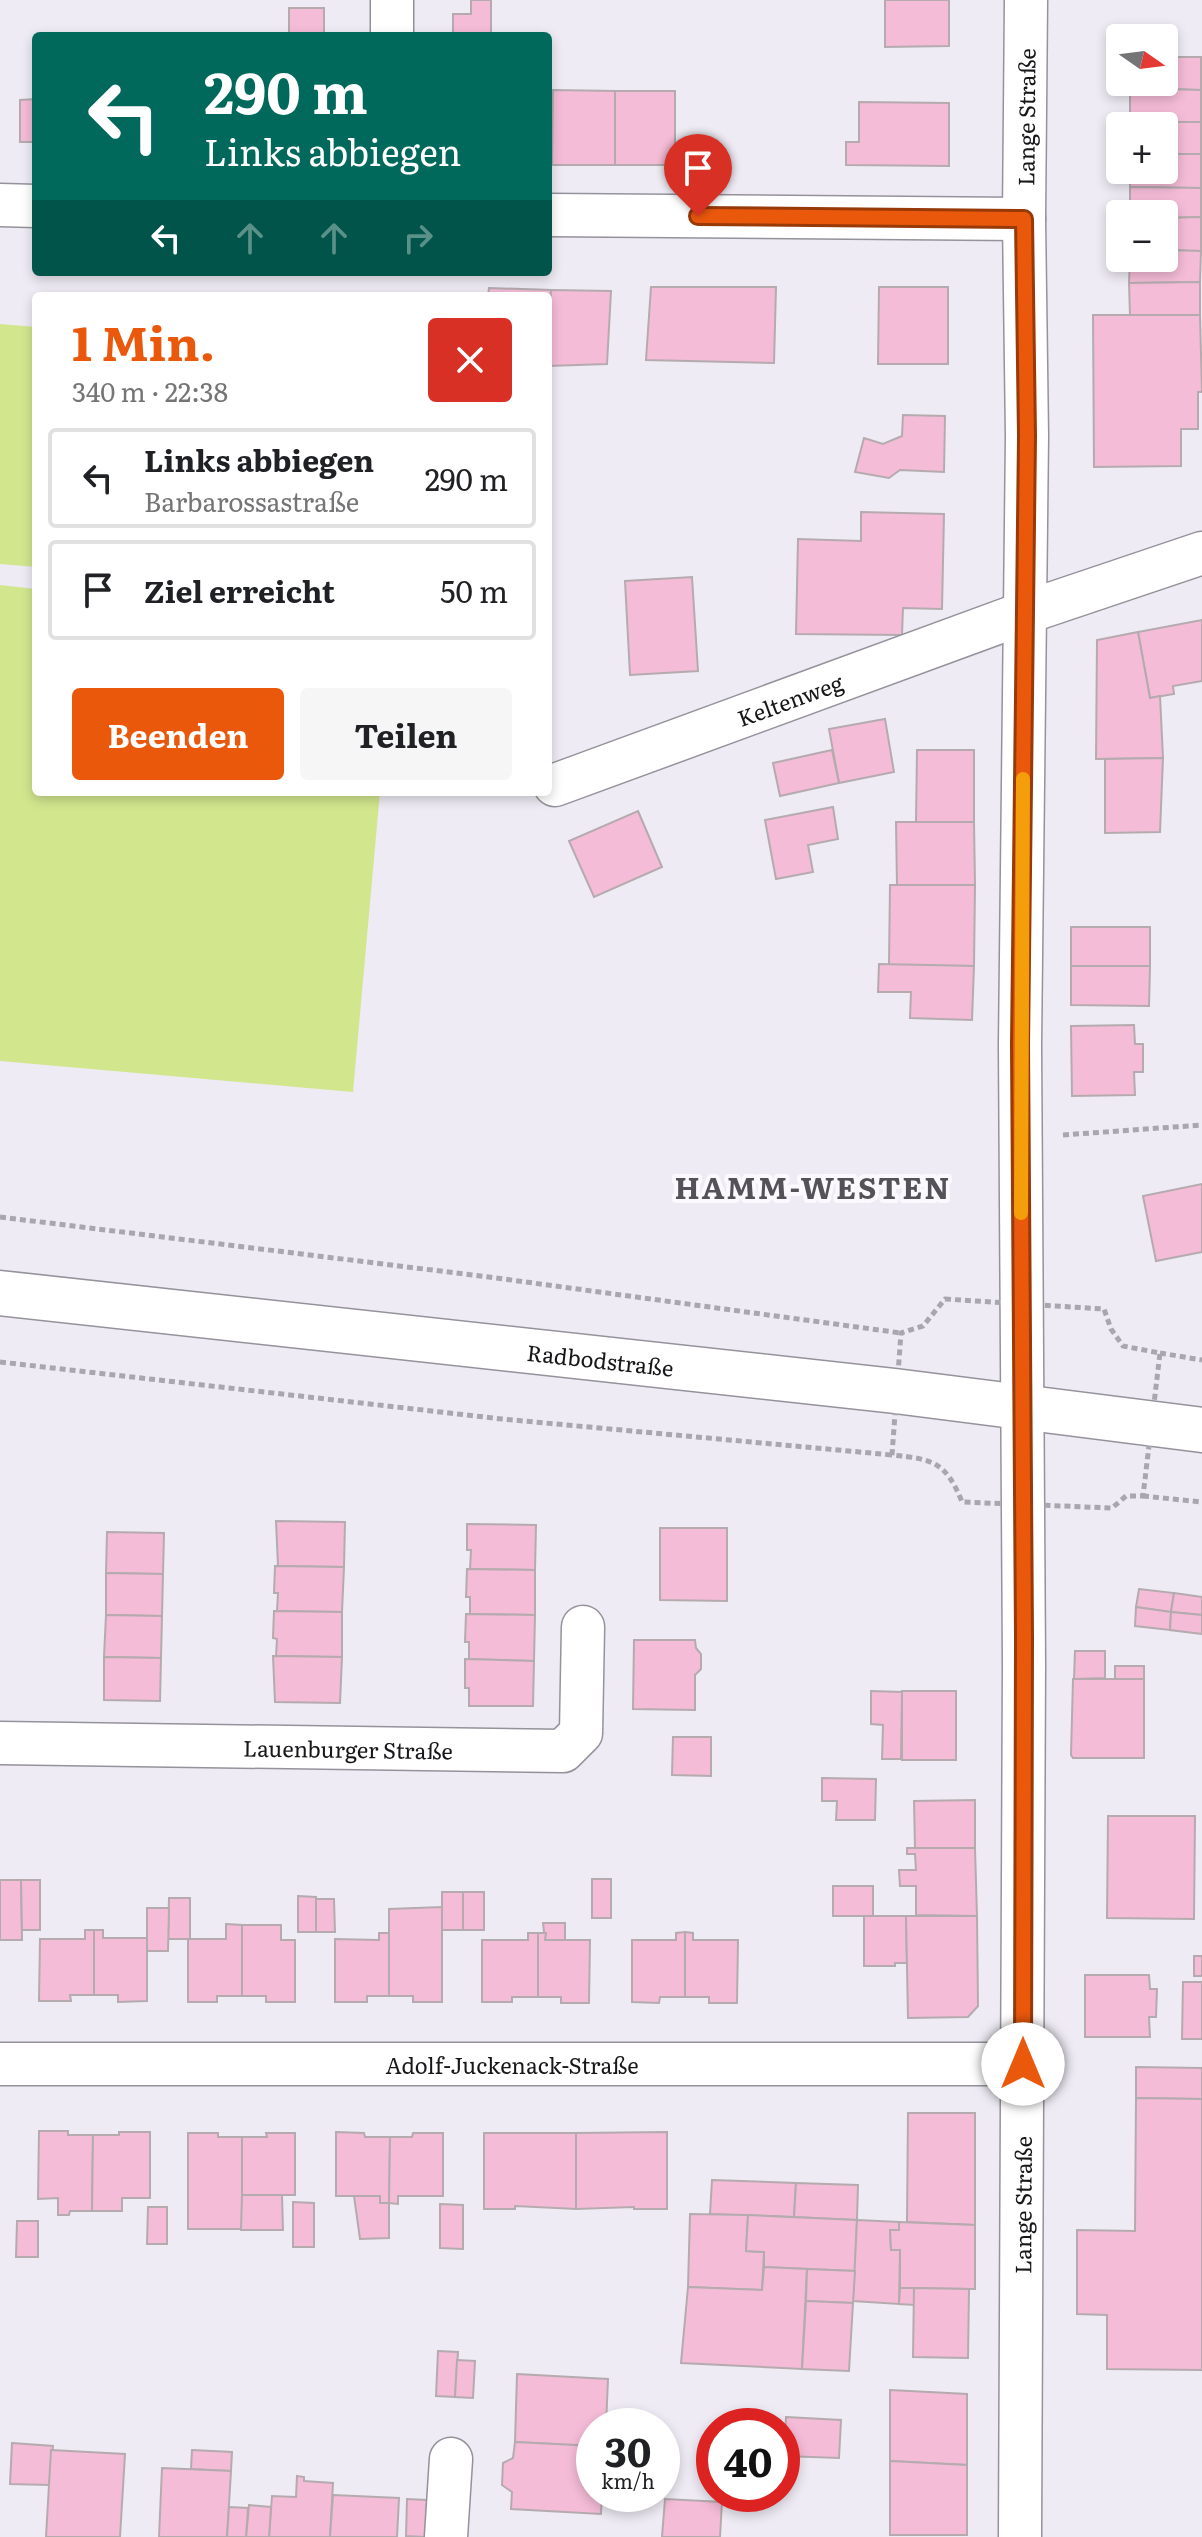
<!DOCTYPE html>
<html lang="de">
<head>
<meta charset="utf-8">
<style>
	:root { --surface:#fff; --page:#f6f6f6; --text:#202124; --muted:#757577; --line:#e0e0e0; --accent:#ea580c }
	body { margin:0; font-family:Literata,serif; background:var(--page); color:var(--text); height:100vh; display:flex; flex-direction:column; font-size:30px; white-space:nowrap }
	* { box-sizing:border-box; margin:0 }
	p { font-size:26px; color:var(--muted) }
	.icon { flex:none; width:44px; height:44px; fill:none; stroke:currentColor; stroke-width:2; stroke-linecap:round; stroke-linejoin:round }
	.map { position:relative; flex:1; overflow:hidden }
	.panel { position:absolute; left:32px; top:292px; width:520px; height:504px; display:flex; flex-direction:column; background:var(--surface); border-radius:8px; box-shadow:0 4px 12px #0003 }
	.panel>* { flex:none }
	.top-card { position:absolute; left:32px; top:32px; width:520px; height:244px; border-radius:8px; box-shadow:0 4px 12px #0003; background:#00695c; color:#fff; overflow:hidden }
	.needle { width:52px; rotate:104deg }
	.fabs { position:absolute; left:1106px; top:24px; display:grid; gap:16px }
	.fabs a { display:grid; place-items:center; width:72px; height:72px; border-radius:8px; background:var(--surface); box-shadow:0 4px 12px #0003; font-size:40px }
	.speed { position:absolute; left:576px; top:2408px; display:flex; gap:16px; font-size:40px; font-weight:700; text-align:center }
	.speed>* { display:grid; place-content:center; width:104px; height:104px; border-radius:50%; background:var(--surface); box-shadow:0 4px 12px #0003; line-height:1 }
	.speed small { font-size:20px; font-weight:400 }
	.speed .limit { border:12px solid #d22; background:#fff; color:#111 }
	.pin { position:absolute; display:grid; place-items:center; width:68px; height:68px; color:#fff; margin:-82px -34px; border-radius:50% 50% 50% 0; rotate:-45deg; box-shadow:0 0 8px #0007 }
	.pin .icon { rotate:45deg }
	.me { position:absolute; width:88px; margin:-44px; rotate:0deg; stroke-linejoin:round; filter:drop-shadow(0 0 6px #0008) }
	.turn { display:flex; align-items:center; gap:28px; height:168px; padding:0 40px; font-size:36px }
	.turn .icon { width:104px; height:104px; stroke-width:2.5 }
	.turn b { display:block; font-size:56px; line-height:68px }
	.lanes { display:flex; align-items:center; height:76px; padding:0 40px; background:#0003; justify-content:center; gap:40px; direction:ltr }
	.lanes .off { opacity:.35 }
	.round { display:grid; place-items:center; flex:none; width:84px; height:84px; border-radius:8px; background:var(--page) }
	.headline { display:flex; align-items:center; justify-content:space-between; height:136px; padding:0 40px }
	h1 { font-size:48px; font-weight:700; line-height:60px; color:var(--accent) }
	.button { display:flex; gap:16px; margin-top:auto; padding:16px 40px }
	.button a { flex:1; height:92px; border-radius:8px; background:var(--accent); color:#fff; font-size:32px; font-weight:700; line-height:92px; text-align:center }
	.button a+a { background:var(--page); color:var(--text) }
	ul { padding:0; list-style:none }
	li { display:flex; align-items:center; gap:24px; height:100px; margin:0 16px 12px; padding:0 24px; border:4px solid var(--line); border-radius:8px }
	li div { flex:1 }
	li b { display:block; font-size:30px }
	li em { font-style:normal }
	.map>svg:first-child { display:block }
	.green { fill:#d2e68e }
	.building { fill:#f5bcd7; stroke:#b5abaf; stroke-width:2 }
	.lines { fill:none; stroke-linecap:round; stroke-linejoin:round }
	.minor-casing { stroke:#95929b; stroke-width:45 }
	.major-casing { stroke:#95929b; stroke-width:47 }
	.path { stroke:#a9a7ae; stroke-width:5; stroke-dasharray:6 4; stroke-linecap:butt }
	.minor { stroke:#fff; stroke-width:42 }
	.major { stroke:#fff; stroke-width:44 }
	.route-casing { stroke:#983908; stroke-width:20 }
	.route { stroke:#ea580c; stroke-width:14 }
	.slow { stroke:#f59e0b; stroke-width:14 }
	.labels { text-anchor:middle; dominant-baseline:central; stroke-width:8; stroke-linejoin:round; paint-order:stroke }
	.street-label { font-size:22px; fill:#171619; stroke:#fbf9fe }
	.district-label { font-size:30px; font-weight:bold; letter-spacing:2px; fill:#545158; stroke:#fbf9fe }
</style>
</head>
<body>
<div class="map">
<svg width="1202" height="2537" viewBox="0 0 1202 2537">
	<rect width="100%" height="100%" fill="#eeebf4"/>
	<g class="green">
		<polygon points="0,324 36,327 36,567 0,564"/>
		<polygon points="0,585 36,589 36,792 380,792 353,1092 0,1061"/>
	</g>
	<g class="building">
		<polygon points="471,0 491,0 491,36 453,36 453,14 471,14"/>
		<polygon points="885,0 949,0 949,46 885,47"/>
		<rect x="289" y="8" width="35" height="28"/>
		<polygon points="1164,57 1201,57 1201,90 1130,88 1130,82 1164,82"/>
		<polygon points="1130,88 1201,90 1201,122 1130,122"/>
		<polygon points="548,90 553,90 552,165 548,165"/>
		<polygon points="553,90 615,91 615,165 552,165"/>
		<rect x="615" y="91" width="60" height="74"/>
		<polygon points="36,99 36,142 20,142 20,100"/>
		<polygon points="859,102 949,103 949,166 846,165 846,142 859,142"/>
		<polygon points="1130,122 1201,122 1201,154 1164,154 1164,126 1130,126"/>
		<polygon points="1164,154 1201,154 1201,188 1130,187 1130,170 1164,170"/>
		<polygon points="1130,187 1201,188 1201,217 1164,218 1164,214 1130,214"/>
		<polygon points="1201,217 1201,251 1164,250 1164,218"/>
		<polygon points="1164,250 1201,251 1200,282 1129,283 1130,258 1164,258"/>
		<polygon points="1200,282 1200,315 1130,315 1129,283"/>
		<polygon points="651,287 776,287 774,363 646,360"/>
		<polygon points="879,287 948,287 948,364 878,364"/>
		<polygon points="489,288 551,290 548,351 548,296 488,296"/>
		<polygon points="551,290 611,291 607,364 548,366"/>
		<polygon points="1093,315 1200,315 1202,392 1198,392 1198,429 1181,429 1181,466 1094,467"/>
		<polygon points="903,415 945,416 944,472 900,470 889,478 855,472 864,438 883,444 902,436"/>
		<polygon points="861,512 944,514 942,609 903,608 902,635 796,634 798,539 861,541"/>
		<polygon points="692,577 698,671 630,675 625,581"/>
		<polygon points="1202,620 1202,681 1173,686 1174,694 1150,698 1138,632"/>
		<polygon points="1138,632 1150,698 1160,696 1163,758 1096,759 1097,640"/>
		<polygon points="885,719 894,772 839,783 829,729"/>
		<polygon points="832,750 839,783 780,796 773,763"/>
		<polygon points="917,750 974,750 974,822 916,822"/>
		<polygon points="1163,758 1160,832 1105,833 1105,759"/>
		<polygon points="833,807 838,839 808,845 813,872 776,879 765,820"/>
		<polygon points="638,811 662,867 594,897 569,841"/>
		<polygon points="896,822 974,822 975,885 897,886"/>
		<polygon points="890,885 975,885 974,966 889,965"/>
		<rect x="1071" y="927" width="79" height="39"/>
		<polygon points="879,964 974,966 972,1020 910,1018 911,992 878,992"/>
		<polygon points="1071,966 1150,966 1149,1006 1071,1005"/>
		<polygon points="1134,1025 1135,1044 1143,1044 1143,1072 1134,1072 1135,1095 1072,1096 1071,1026"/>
		<polygon points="1202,1184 1202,1252 1156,1261 1143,1196"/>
		<polygon points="276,1521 345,1522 344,1567 278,1566"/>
		<polygon points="467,1524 536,1525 535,1570 470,1569 471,1550 467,1550"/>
		<polygon points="660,1528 727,1528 727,1601 660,1600"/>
		<polygon points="107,1532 164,1533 163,1574 106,1573"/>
		<polygon points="275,1566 344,1567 342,1612 277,1611 278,1593 274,1593"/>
		<polygon points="467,1569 535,1570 535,1615 470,1614 470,1597 466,1597"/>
		<polygon points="106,1573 163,1574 162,1616 106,1615"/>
		<polygon points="1139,1589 1174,1593 1171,1612 1136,1607"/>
		<polygon points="1174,1593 1202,1597 1202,1615 1171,1612"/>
		<polygon points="1136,1607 1171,1612 1170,1630 1135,1626"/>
		<polygon points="274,1611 342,1612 342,1657 276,1656 277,1639 273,1638"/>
		<polygon points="1171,1612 1202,1615 1202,1634 1170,1630"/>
		<polygon points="466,1614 535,1615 534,1661 469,1659 469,1642 465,1642"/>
		<polygon points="106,1615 162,1616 161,1658 104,1657"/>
		<polygon points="634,1640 695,1640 696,1648 701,1654 701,1669 695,1675 695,1710 633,1709"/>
		<polygon points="1075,1651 1105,1651 1105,1678 1074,1679"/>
		<polygon points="273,1656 342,1657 340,1703 275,1702"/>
		<polygon points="104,1657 161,1658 160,1701 104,1700"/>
		<polygon points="465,1659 534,1661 533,1706 469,1706 469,1688 465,1688"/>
		<rect x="1115" y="1666" width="29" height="13"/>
		<polygon points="1073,1679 1144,1679 1144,1758 1073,1758 1071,1755"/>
		<polygon points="871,1691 902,1692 901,1759 882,1759 883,1725 871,1724"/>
		<rect x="902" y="1691" width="54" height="69"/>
		<polygon points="673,1737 711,1737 711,1776 672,1775"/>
		<polygon points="822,1778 876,1779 875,1820 836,1820 837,1801 822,1801"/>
		<polygon points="975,1800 975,1848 915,1848 914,1801"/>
		<polygon points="1108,1816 1195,1816 1194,1919 1107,1918"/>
		<polygon points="907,1848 975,1848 977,1916 916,1915 916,1886 900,1886 899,1870 916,1870 915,1854 907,1854"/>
		<rect x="592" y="1879" width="19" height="39"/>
		<polygon points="0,1880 21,1880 22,1940 0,1940"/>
		<polygon points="21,1880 40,1880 40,1930 22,1930"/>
		<rect x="833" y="1886" width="40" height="30"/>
		<rect x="442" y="1892" width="21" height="38"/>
		<rect x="463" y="1892" width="21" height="38"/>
		<polygon points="298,1896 316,1897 316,1932 298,1932"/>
		<polygon points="169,1898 190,1898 190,1939 168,1939"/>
		<polygon points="316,1899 334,1899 335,1932 316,1932"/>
		<polygon points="442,1907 442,2002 413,2002 413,1996 389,1996 389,1909"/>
		<polygon points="147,1908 169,1908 168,1951 147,1951"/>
		<polygon points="864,1916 906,1916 907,1963 895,1963 895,1966 864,1966"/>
		<polygon points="906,1916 977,1916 978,2006 968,2017 908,2018"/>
		<polygon points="543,1923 565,1923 565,1941 545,1940"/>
		<polygon points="226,1924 242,1925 242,1996 217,1996 217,2002 188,2002 188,1939 226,1939"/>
		<polygon points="242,1925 281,1925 281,1940 295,1940 295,2002 266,2002 266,1996 242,1996"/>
		<polygon points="85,1930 94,1930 94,1995 70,1995 71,2001 39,2001 40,1939 85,1939"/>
		<polygon points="94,1930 103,1930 103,1938 147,1938 147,2001 118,2002 118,1995 94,1995"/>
		<polygon points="685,1932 693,1933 693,1940 738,1940 737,2003 709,2003 709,1997 685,1997"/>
		<polygon points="685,1932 685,1997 660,1997 659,2003 632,2002 632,1940 676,1940 676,1933"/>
		<polygon points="379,1933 389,1933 389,1996 367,1996 367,2002 335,2002 335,1939 379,1940"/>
		<polygon points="528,1933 538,1933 538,1997 512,1997 512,2002 482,2002 482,1940 528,1940"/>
		<polygon points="538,1933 546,1933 545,1940 590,1940 589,2003 561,2003 561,1997 538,1997"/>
		<rect x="1194" y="1956" width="8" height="20"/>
		<polygon points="1085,1975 1149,1975 1150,1989 1157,1989 1156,2017 1149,2017 1150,2037 1085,2037"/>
		<polygon points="1183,1982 1202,1982 1202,2039 1182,2039"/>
		<polygon points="1136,2067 1202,2068 1202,2099 1136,2098"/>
		<polygon points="1136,2098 1202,2099 1202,2370 1107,2369 1107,2315 1077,2314 1077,2230 1135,2231"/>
		<polygon points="908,2113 975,2113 975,2225 907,2222"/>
		<polygon points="39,2131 68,2131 68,2135 93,2135 92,2211 70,2211 69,2215 58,2215 58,2198 38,2199"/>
		<polygon points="119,2132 150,2132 150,2198 122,2198 122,2211 92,2211 93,2135 119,2135"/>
		<polygon points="336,2132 364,2133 365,2137 390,2137 389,2203 380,2203 380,2196 336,2196"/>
		<polygon points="667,2132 667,2209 634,2209 634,2207 576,2209 576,2133"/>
		<polygon points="188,2133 218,2133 218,2137 242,2137 242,2229 188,2229"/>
		<polygon points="266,2133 295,2133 295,2195 242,2195 242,2137 267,2137"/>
		<polygon points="413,2133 443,2133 443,2196 398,2196 398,2204 389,2203 390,2137 412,2137"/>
		<polygon points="484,2133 576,2133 576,2209 515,2206 515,2209 484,2209"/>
		<polygon points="712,2180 796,2183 794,2217 710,2214"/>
		<polygon points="796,2183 858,2185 857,2220 794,2217"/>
		<polygon points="242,2195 282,2195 283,2230 241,2230"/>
		<polygon points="354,2196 380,2196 380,2203 389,2203 389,2238 360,2239"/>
		<polygon points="293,2202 314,2203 314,2247 293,2247"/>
		<polygon points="440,2204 463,2205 463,2249 440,2248"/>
		<polygon points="148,2207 167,2207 167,2244 147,2244"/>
		<polygon points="690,2214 748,2215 746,2251 764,2252 762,2290 688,2287"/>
		<polygon points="748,2215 857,2220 855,2271 764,2267 764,2252 746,2251"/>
		<polygon points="857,2220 899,2222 899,2230 890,2230 891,2250 900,2250 899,2304 853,2301"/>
		<polygon points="17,2221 38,2221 38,2257 16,2257"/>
		<polygon points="899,2222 975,2225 975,2289 900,2288 900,2250 891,2250 890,2230 899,2230"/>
		<polygon points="764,2267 807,2269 802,2369 681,2363 688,2287 762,2290"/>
		<polygon points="807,2269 855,2271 853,2303 806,2301"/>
		<polygon points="900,2288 914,2288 914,2305 899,2304"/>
		<polygon points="914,2288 969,2289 968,2358 913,2357"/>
		<polygon points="806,2301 853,2303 849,2371 802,2369"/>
		<polygon points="438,2351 458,2352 455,2397 436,2396"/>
		<polygon points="457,2360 475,2361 473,2398 455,2397"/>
		<polygon points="517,2374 608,2379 606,2426 594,2426 594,2446 515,2442"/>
		<polygon points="890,2390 967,2394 967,2465 890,2461"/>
		<polygon points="786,2417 841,2420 839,2458 784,2456"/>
		<polygon points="515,2442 594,2446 594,2494 602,2494 601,2514 511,2509 512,2492 502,2485 503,2463 513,2458"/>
		<polygon points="12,2443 53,2446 49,2485 10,2484"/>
		<polygon points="51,2450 125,2454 120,2537 46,2537"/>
		<polygon points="192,2450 232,2452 231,2471 191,2469"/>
		<polygon points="890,2461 967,2465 967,2535 890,2535"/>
		<polygon points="162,2468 231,2471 227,2537 159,2537"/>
		<polygon points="297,2476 304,2477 304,2481 333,2483 330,2537 269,2537 272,2496 296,2497"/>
		<polygon points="333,2495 399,2498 397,2537 330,2537"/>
		<polygon points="407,2499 427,2500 425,2537 406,2536"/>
		<polygon points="665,2499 722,2502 720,2537 662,2537"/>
		<polygon points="249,2505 271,2507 269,2537 246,2537"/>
		<polygon points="229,2507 248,2508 246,2537 227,2537"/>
	</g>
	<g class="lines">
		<defs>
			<g id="minor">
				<polyline points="392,36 392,0"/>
				<polyline points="0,205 36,206"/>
				<polyline points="548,215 1024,219"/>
				<path id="s1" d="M555,785L1024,613L1202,553"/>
				<path id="s2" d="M0,1743L563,1751L581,1733L583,1627"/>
				<path id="s3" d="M0,2064H1023"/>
				<polyline points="446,2537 451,2459"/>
				<path id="s4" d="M1020,2537L1024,1664L1020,1045L1027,436L1024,219L1026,0"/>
			</g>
			<g id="major">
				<path id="s5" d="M0,1293L895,1391L1202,1430"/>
			</g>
		</defs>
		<use href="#minor" class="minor-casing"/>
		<use href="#major" class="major-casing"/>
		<g class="path">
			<polyline points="1063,1135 1202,1125"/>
			<polyline points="0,1217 489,1277 901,1333"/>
			<path d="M945,1299L1104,1309L1111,1329L1123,1346L1160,1353L1143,1496H1126L1112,1508L962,1502C946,1462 933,1459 892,1455L901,1333L923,1326Z"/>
			<polyline points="1160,1353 1202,1360"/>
			<polyline points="0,1362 502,1419 892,1455"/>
			<polyline points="1143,1496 1202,1502"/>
		</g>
		<use href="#minor" class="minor"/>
		<use href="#major" class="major"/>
	</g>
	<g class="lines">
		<defs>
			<polyline id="route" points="698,216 1024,219 1027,436 1020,1045 1024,1637 1023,2064"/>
		</defs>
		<use href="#route" class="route-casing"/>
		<use href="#route" class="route"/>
		<polyline class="slow" points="1021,1213 1023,779"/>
	</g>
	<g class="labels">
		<g class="street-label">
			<text stroke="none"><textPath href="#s4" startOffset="2420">Lange Straße</textPath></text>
			<text stroke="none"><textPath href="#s1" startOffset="250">Keltenweg</textPath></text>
			<text stroke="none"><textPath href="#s5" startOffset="604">Radbodstraße</textPath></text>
			<text stroke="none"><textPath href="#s2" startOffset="348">Lauenburger Straße</textPath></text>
			<text stroke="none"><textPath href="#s3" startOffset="512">Adolf-Juckenack-Straße</textPath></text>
			<text stroke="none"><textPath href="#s4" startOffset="332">Lange Straße</textPath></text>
		</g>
		<g class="district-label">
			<text x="813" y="1186">HAMM-WESTEN</text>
		</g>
	</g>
</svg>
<div class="fabs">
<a><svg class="needle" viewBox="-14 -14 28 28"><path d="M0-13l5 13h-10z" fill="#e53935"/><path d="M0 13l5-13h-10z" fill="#757577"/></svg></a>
<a>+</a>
<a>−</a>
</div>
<div class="speed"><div>30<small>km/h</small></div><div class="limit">40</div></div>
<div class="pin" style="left:698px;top:216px;background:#d93025"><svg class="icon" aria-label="arrive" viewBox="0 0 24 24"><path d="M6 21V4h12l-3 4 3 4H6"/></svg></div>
<svg class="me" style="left:1023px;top:2064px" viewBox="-20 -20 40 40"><circle r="19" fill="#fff"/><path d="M0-13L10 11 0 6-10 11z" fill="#ea580c"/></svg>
<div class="top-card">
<div class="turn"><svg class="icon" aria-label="left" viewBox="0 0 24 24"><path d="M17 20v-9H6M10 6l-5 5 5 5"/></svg><div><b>290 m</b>Links abbiegen</div></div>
<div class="lanes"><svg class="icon" aria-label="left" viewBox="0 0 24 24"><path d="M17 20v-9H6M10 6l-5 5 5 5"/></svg><svg class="icon off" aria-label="ahead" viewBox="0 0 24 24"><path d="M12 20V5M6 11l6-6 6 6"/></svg><svg class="icon off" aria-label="ahead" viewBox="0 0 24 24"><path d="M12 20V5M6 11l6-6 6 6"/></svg><svg class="icon off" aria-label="right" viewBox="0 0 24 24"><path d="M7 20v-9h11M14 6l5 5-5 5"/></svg></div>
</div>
<section class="panel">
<div class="headline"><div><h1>1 Min.</h1><p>340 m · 22:38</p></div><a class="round" style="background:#d93025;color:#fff"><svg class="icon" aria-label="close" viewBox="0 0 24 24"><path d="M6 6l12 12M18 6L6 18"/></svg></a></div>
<ul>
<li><svg class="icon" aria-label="left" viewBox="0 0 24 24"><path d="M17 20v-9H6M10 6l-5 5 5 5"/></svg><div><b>Links abbiegen</b><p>Barbarossastraße</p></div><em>290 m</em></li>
<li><svg class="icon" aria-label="arrive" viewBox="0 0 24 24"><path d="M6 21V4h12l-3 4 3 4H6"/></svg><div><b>Ziel erreicht</b></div><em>50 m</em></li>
</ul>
<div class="button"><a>Beenden</a><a>Teilen</a></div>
</section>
</div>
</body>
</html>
